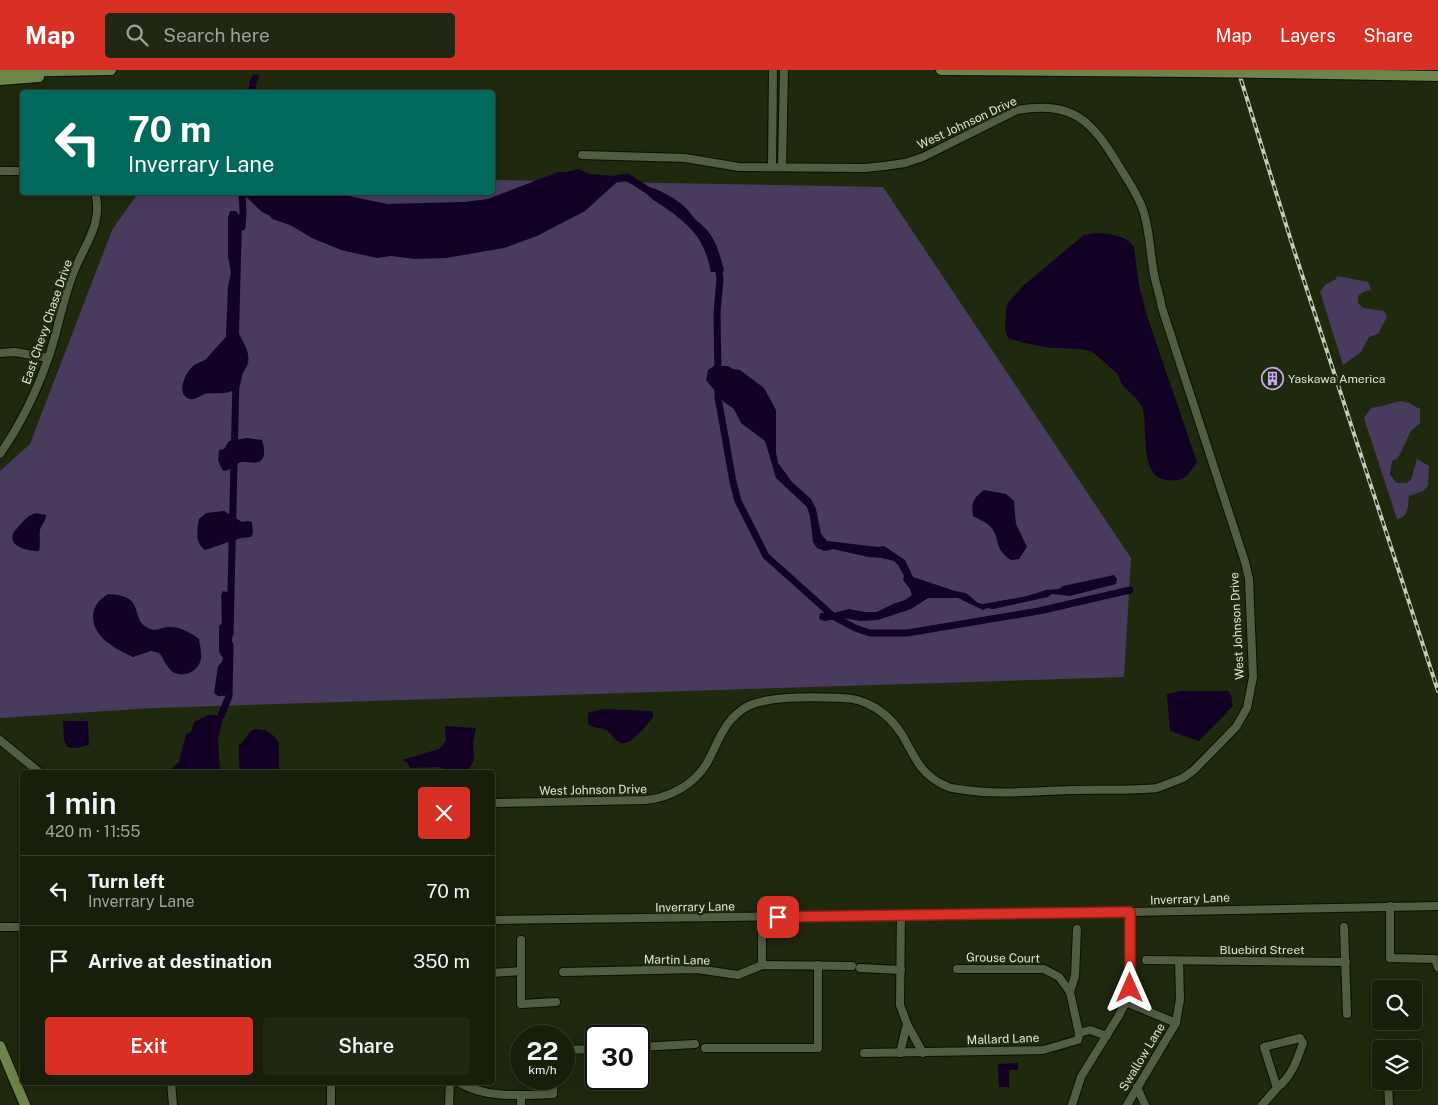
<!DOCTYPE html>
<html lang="en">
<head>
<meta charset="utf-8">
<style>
	:root { --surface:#171f0a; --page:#202713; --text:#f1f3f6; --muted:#9ea29c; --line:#363d2b; --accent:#d93025 }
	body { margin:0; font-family:"Public Sans",sans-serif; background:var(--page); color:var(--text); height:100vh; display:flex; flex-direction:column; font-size:19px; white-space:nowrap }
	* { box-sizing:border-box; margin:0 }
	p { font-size:16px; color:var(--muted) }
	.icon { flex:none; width:28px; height:28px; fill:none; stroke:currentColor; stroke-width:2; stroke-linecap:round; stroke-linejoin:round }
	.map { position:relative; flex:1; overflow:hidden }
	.panel { position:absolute; left:20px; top:700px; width:475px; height:315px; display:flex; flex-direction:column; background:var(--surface); border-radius:5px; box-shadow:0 2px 12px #0003,0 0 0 1px var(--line) }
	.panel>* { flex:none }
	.top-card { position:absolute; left:20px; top:20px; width:475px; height:105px; border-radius:5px; box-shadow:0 2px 12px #0003,0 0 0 1px var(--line); background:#00695c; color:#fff; overflow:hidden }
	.buttons { position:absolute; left:1372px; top:910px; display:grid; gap:10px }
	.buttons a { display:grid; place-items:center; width:50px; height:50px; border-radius:5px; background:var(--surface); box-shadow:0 2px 12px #0003,0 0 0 1px var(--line); font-size:25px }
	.speed { position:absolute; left:510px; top:955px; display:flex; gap:10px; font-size:25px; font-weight:700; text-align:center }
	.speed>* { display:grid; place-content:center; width:65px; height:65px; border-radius:50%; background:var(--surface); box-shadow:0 2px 12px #0003,0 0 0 1px var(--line); line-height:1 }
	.speed small { font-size:12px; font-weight:400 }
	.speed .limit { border:2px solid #111; border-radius:8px; background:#fff; color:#111 }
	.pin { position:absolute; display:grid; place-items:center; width:42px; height:42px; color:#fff; margin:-21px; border-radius:10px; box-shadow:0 2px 8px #0006 }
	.me { position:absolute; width:55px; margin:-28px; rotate:0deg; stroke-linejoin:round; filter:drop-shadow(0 0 4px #0008) }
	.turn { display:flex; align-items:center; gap:18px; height:105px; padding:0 25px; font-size:22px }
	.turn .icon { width:65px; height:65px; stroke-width:2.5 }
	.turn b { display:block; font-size:35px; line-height:42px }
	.round { display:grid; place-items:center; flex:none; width:52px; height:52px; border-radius:5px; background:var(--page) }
	.overview { display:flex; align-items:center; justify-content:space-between; height:85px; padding:0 25px }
	h1 { font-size:30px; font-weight:600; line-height:38px }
	.action { display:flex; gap:10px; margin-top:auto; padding:10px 25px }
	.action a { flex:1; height:58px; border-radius:5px; background:var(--accent); color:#fff; font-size:20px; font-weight:600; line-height:58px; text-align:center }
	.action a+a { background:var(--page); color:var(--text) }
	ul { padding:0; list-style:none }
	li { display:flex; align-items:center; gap:15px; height:70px; padding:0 25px; border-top:1px solid var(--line) }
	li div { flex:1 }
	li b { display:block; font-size:19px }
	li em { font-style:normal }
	header { display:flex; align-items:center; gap:30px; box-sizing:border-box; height:70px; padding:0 25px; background:var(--accent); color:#fff }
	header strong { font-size:24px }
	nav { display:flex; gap:28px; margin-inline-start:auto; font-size:18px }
	.search { width:350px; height:45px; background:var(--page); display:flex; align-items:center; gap:12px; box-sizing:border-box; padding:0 18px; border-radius:5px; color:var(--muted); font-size:19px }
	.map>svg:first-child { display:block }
	.green { fill:#493b5e }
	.water { fill:#120125 }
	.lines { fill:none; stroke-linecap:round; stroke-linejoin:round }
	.canal { stroke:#120125; stroke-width:7 }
	.minor-casing { stroke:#091100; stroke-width:10 }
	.major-casing { stroke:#091100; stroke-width:12 }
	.minor { stroke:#525e42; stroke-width:8 }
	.major { stroke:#6e854a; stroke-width:10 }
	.rail-casing { stroke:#c5ccbb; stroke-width:4 }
	.rail { stroke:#1f290e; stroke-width:2; stroke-dasharray:5.5; stroke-linecap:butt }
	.major-bridge-casing { stroke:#091100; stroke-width:12; stroke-linecap:butt }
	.major-bridge { stroke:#6e854a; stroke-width:10 }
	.route-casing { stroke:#8d1f18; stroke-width:12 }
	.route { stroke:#d93025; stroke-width:9 }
	.labels { text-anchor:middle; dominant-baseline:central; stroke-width:5; stroke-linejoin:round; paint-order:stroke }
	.street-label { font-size:12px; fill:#dee5d5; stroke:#1f290e }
	.poi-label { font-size:12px; fill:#dee5d5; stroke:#1f290e; text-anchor:start }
</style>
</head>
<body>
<header>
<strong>Map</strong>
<div class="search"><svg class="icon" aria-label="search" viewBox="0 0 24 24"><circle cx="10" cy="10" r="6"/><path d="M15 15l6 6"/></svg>Search here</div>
<nav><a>Map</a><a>Layers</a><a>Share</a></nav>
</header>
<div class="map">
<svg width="1438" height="1035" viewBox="0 0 1438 1035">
	<rect width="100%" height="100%" fill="#1f290e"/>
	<g class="green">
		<polygon points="493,110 883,117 1131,488 1124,607 153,638 0,648 0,401 30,374 112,160 138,123 492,122"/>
		<polygon points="1337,206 1368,212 1371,220 1363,222 1358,226 1358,233 1363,238 1384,241 1387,247 1378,264 1369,267 1361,282 1343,295 1320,222 1326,214 1336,209"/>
		<path d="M1401,331L1409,333L1420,339V353L1411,361L1398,388L1392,391L1390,405L1397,413H1406L1411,410L1417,389L1429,396L1428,416L1423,421L1409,426C1408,436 1409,447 1397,449L1364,348L1371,338C1381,337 1391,333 1401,331Z"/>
	</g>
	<g class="water">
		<polygon points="579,99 589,104 614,106 617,112 585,141 537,166 504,178 446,188 414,189 391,186 377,188 341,180 312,168 290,155 272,149 270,146 262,142 242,123 335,123 387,134 464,132 488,129 558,102 565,102"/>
		<path d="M645,116C660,119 675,128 686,138C690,142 692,146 696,150C702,155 708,160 712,167C718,177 721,189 724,200L723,202H711C704,169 693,158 667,139C657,132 649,129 643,118Z"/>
		<path d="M230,141H236L242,149L239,264C244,273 250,282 248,293C247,298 242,302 242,307C240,315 240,318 232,321C223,325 210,322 205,324C199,326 191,334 184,325C179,317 186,303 192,297C197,292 204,292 208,287C214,280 220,273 226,267L228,216L231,203L228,186V148Z"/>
		<path d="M1097,163C1110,164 1127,165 1134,177L1139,215L1147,246L1197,392C1187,406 1185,412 1167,410C1139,407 1148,360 1143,340C1140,328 1128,323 1122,314C1120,311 1119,306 1117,303C1115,302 1096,284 1094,283C1082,277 1066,279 1053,278C1038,276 1023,273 1008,268L1005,260L1006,240L1008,233L1023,216L1084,165Z"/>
		<polygon points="714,296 728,296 733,299 740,300 764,318 776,340 776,382 778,393 792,412 811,429 816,439 821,464 827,471 878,477 884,476 905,490 913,507 955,521 966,523 978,533 983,534 1027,526 1046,520 1059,519 1063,516 1114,505 1117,509 1116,514 1070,526 1052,524 1048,527 993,539 987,538 983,540 958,528 928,528 911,539 878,550 860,551 843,548 825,551 819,549 820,543 833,543 849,539 865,542 877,542 893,534 905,530 912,525 910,519 903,510 904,506 898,495 894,491 882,488 868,487 833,479 825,481 817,478 813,472 810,447 807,437 776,408 765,371 741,353 734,339 724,332 706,310 708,300"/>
		<path d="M247,368L262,370C264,376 267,390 258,392C253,394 247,391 241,392C234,394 231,401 223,401L218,391L219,380L224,379L229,371Z"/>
		<path d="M984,420L1006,424L1014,431L1016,454L1027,477L1019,489L1011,490C993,479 1001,468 990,456C986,452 978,449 973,446C971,433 973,428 984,420Z"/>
		<path d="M224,441L242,452L248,451L252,452L253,463L251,467L241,468L205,480C195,473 197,460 199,449L206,443Z"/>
		<path d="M36,443L46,445C46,452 41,455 40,460C39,467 41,474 39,481C31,482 8,477 13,464C14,461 18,457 20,455C25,449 29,445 36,443Z"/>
		<path d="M223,521L234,524L233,546L229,549V555L233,558L231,582L228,586V592L232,594V602L225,626H218L214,623L218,596L222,592L223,588L219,582V556L222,553C221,543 222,534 221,525Z"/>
		<path d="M108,524C148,526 128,547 148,558C155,562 161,558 167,557C179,556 190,562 199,569C200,576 202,583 201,589C198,602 184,608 173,602C166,597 164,589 159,583L151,581L133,587C116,579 93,568 93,546C94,535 99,530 108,524Z"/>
		<polygon points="1180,621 1228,621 1231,625 1233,636 1199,671 1170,661 1167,624"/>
		<path d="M603,639L651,641L653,642V647C647,654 629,681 617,671C613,668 611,663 606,660C600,657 594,659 588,654V643Z"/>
		<polygon points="208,645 221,646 222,652 218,669 220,702 171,702 171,699 179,692 186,664 191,662 194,652"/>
		<polygon points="63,651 88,651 89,675 77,678 67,677 64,670"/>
		<polygon points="445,656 476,658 473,672 474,690 467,702 449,702 439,697 410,698 407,692 402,690 439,679 446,671"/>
		<path d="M254,659C266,659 273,663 279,673V702H238C241,695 238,684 239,675C246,670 247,663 254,659Z"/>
		<polygon points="1018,993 1018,1000 1009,1000 1009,1017 999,1017 998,994"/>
	</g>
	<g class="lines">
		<g class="canal">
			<polyline points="252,22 253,12 255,8"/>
			<polyline points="616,109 627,107 652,123"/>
			<polyline points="242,157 243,141 242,122"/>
			<polyline points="718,195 720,209 717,243 718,304"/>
			<polyline points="718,317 718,327 733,412 738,431 766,486 833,546 855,558 870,563 907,563 1039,541 1130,520"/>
			<polyline points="230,564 236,310"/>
			<polyline points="221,646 229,626 230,575"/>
		</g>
		<defs>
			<g id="minor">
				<polyline points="772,97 773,0"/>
				<polyline points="782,97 784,0"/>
				<polyline points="0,101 22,101"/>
				<polyline points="0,283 15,282 48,288"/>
				<path d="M0,384C21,354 36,323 48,289C58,261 62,232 73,204C83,176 104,155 95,122"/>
				<polyline points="0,670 39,702"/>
				<path d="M492,733L645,730C669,728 694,715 707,693C719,671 724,649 748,636C768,626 819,627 842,628C866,628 888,643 901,663C915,686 919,704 946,716C952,719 959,719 965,720C999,725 1036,721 1070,720C1099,719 1129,721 1157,718L1183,708L1194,700L1236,657L1247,638L1253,607L1249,509L1245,492L1162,238C1160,226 1156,215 1154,204C1150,184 1150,163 1144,143C1139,126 1128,111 1119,96C1091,50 1074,31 1017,40L923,87L905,93L884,96L865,98L739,97L685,88L582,85"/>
				<polyline points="1390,836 1390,888 1435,889 1438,897"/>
				<polyline points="901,844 900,935 907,954 923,983"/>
				<polyline points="762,847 762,895"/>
				<polyline points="492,850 1130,842 1438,836"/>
				<polyline points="0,857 22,857"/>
				<polyline points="1344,857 1347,944"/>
				<polyline points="521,870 521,934 556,932"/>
				<polyline points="1146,890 1346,892"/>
				<polyline points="860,898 901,900"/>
				<polyline points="563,902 697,899 738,905 762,895 852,896"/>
				<polyline points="492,903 521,901"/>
				<polyline points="1070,922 1075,906 1077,859"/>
				<polyline points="1126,932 1176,953"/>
				<polyline points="1079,963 1090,960 1107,966"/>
				<path d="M1300,968L1303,973C1297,990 1292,1006 1277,1018L1264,977Z"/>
				<polyline points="639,977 695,974"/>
				<polyline points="705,978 818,978 818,895"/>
				<polyline points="564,980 596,979"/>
				<polyline points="864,983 1043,980 1078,970 1079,963 1070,922 1059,907 1044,899 957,899"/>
				<polyline points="900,983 907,954"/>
				<polyline points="1388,1011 1389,1035"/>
				<polyline points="171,1012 173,1035"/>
				<polyline points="331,1012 331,1035"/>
				<path d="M458,1012C486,1029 522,1025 553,1024L554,1009"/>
				<polyline points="1137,1017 1145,1035"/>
				<polyline points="521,1025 521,1035"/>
				<polyline points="449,1035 450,1012"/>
				<polyline points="1072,1035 1081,1007 1118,947 1126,932 1130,918 1130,842"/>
				<polyline points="1127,1035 1176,953 1180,929 1179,891"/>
				<polyline points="1262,1035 1277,1018"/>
			</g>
			<g id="major">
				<polyline points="941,0 1193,2"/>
				<polyline points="0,2 111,0"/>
				<polyline points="1267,3 1438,6"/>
				<polyline points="0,10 39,7"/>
				<polyline points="0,976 25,1035"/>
			</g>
		</defs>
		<use href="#minor" class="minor-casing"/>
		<use href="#major" class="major-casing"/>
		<use href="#minor" class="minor"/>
		<use href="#major" class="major"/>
		<defs>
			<polyline id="rail" points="1238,0 1293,177 1438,621"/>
		</defs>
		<use href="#rail" class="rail-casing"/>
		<use href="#rail" class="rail"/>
		<defs>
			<polyline id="major-bridge" points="1193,2 1267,3"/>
		</defs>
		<use href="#major-bridge" class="major-bridge-casing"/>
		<use href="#major-bridge" class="major-bridge"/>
	</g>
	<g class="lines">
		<defs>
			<polyline id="route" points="778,847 1130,842 1130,918"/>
		</defs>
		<use href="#route" class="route-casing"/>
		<use href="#route" class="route"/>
	</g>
	<defs>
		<symbol id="building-ring" viewBox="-11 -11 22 22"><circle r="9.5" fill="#1f290e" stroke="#c4a7f1" stroke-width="1.5"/><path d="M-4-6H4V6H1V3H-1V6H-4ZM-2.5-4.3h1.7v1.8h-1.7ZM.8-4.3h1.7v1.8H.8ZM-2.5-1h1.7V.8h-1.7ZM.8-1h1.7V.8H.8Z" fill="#c4a7f1"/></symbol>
	</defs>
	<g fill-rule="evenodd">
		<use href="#building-ring" x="1260" y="296" width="25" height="25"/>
	</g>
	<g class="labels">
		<g class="street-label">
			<text transform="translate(967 53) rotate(-25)">West Johnson Drive</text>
			<text transform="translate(47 252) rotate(-71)">East Chevy Chase Drive</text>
			<text transform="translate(1237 556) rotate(-93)">West Johnson Drive</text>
			<text transform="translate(593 720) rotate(-1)">West Johnson Drive</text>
			<text transform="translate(1190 829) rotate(-2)">Inverrary Lane</text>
			<text transform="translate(695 837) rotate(-1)">Inverrary Lane</text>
			<text x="1262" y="880">Bluebird Street</text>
			<text transform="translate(1003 888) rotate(1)">Grouse Court</text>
			<text transform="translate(677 890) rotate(1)">Martin Lane</text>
			<text transform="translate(1003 969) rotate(-2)">Mallard Lane</text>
			<text transform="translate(1142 987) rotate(-59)">Swallow Lane</text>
		</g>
		<g class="poi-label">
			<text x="1288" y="309">Yaskawa America</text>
		</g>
	</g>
</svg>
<div class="buttons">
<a><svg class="icon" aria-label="search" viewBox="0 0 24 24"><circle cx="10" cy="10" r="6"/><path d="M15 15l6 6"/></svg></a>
<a><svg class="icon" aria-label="layers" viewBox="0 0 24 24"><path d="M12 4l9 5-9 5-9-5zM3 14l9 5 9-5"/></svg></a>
</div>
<div class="speed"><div>22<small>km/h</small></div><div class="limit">30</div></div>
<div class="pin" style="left:778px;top:847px;background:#d93025"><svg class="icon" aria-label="arrive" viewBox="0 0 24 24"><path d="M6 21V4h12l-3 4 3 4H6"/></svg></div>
<svg class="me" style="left:1130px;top:918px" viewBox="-20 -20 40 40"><path d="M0-17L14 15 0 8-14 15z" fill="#d93025" stroke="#fff" stroke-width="4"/></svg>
<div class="top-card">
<div class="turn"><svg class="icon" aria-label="left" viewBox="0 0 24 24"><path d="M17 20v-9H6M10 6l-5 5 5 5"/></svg><div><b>70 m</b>Inverrary Lane</div></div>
</div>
<section class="panel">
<div class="overview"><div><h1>1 min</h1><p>420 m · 11:55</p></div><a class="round" style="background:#d93025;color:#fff"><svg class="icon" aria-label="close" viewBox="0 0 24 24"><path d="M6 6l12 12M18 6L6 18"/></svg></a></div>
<ul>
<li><svg class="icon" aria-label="left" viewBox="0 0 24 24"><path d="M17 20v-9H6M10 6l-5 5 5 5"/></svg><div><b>Turn left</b><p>Inverrary Lane</p></div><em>70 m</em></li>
<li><svg class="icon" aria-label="arrive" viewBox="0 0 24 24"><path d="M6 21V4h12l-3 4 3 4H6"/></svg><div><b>Arrive at destination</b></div><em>350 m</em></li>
</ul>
<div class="action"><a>Exit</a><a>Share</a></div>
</section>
</div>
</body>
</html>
